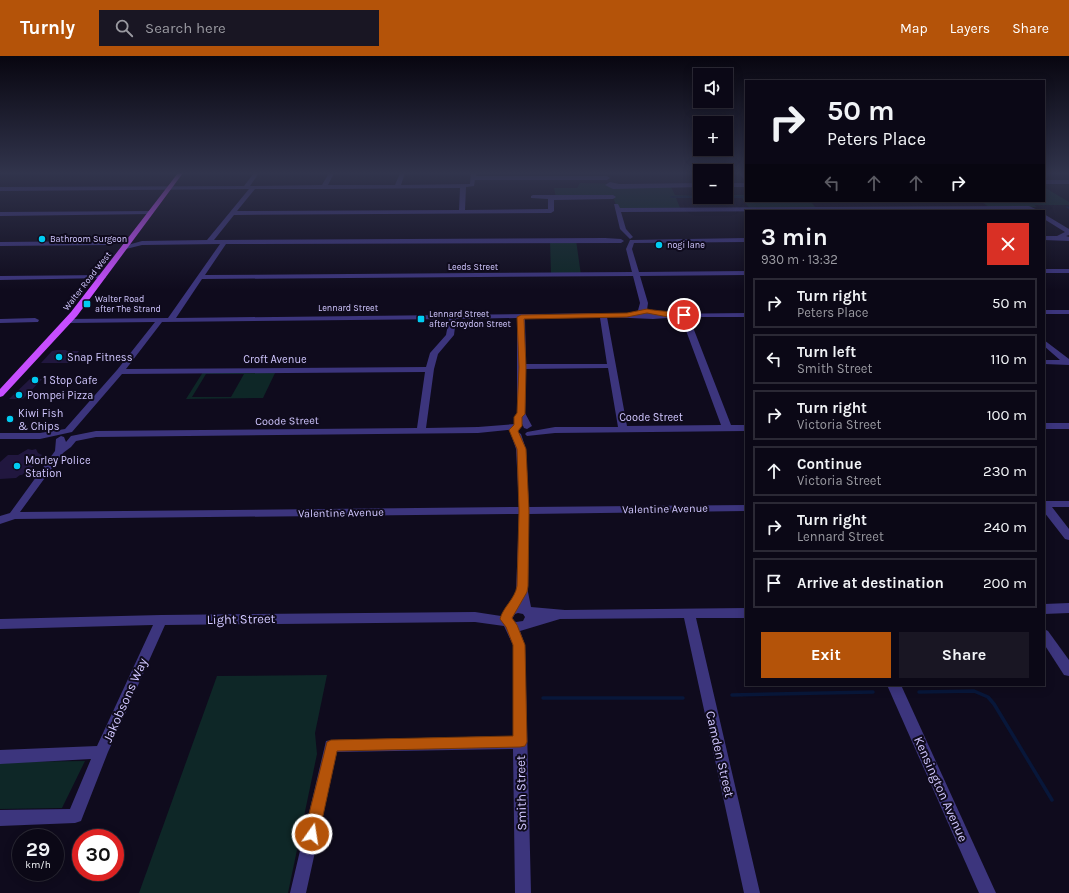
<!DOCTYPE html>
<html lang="en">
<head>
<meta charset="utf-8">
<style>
	:root { --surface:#0b0816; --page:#191623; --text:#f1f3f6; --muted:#9a9aa1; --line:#2b2935; --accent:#b45309 }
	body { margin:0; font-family:Karla,sans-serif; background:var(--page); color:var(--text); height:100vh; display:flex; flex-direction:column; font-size:15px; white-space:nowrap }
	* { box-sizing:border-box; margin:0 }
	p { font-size:13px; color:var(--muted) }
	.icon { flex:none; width:22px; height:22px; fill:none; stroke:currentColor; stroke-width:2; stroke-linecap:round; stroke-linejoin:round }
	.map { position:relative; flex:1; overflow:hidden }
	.sheet { position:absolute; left:745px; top:154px; width:300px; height:476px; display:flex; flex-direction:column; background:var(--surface); border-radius:0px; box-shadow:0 2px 10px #0003,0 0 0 1px var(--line) }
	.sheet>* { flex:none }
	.top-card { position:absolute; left:745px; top:24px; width:300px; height:122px; border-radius:0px; box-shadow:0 2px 10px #0003,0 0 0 1px var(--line); background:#0b0816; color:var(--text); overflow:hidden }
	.controls { position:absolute; left:693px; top:12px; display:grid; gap:8px }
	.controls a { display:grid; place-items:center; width:40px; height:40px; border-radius:0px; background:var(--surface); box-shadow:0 2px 10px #0003,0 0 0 1px var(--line); font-size:20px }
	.speed { position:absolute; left:12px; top:773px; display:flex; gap:8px; font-size:20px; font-weight:700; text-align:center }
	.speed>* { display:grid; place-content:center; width:52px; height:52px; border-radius:50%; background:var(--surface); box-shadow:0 2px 10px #0003,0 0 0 1px var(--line); line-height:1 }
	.speed small { font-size:10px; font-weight:400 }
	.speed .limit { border:6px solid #d22; background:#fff; color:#111 }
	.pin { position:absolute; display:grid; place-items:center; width:34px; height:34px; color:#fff; margin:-17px; border:2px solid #fff; border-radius:50%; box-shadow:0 1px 4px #0007 }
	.me { position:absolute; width:44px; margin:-22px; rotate:13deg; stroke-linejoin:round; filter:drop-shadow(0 0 3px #0008) }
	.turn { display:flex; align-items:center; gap:14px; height:84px; padding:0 16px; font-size:18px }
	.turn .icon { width:52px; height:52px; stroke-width:2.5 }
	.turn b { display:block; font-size:28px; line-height:34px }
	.lanes { display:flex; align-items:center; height:38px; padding:0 16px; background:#0003; justify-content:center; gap:20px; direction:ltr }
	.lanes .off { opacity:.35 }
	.round { display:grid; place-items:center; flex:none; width:42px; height:42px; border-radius:0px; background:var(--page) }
	.headline { display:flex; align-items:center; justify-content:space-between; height:68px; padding:0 16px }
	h1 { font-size:24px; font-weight:700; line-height:30px }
	.primary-button { display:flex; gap:8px; margin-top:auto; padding:8px 16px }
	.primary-button a { flex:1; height:46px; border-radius:0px; background:var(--accent); color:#fff; font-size:16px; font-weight:700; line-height:46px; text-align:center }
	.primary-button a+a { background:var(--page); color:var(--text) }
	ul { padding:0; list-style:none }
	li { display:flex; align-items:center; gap:12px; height:50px; margin:0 8px 6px; padding:0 8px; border:2px solid var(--line); border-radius:0px }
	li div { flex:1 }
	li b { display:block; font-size:15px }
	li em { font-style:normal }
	header { display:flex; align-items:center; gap:24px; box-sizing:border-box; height:56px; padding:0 20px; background:var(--accent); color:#fff }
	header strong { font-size:19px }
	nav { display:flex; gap:22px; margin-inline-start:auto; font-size:14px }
	.search { width:280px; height:36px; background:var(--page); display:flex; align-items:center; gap:10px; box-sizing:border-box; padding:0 14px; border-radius:0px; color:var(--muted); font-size:15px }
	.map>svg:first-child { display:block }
	.green { fill:#0e2727; fill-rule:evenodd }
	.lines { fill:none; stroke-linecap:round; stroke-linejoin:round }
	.stream-far1 { stroke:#08173a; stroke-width:1.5 }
	.stream { stroke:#08173a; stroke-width:3.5 }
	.building { fill:#21173f }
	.minor { fill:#3c357d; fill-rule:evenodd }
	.major { fill:#c74eff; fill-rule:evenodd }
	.route { fill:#b45309; stroke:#753606 }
	.poi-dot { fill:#00ccf2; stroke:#0f0b1d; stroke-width:1.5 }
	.labels { text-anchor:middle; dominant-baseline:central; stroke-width:4; stroke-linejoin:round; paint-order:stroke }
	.far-poi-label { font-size:9px; fill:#d1c7ff; stroke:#0f0b1d; text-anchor:start }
	.far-street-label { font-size:9px; fill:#d1c7ff; stroke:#0f0b1d }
	.poi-label { font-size:11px; fill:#d1c7ff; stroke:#0f0b1d; text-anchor:start }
	.street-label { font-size:11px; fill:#d1c7ff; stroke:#0f0b1d }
	.near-street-label { font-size:13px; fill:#d1c7ff; stroke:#0f0b1d }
</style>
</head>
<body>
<header>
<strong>Turnly</strong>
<div class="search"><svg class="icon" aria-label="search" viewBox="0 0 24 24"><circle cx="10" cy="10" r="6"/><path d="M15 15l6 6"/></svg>Search here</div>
<nav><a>Map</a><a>Layers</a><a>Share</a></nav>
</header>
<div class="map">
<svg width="1069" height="837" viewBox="0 0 1069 837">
	<rect width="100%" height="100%" fill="#0f0b1d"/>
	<g class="green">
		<polygon points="580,127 670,129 675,139 726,141 726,139 746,139 746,145 810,145 817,153 750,153 742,142 676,142 681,154 618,154 613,141 556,142 554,132 577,132"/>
		<polygon points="1044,131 1069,146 1069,149 1034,149 1037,151 990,152 981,145 1044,145"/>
		<polygon points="550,184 576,184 581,219 551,219"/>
		<path d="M276,315L263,342L186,343L203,316ZM206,318H244L231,341H192Z"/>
		<polygon points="327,619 315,677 317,698 288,837 139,837 217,620"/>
		<polygon points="85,705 62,752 0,753 0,706"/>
	</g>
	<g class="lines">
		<g class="stream-far1">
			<polyline points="671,141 746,141"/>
			<polyline points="1067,151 1069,152"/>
		</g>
		<g class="stream">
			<polyline points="919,636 974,635 988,641 994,648 1052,744"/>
			<polyline points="732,639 873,636"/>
			<polyline points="543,642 683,642"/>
		</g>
	</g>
	<g class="building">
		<polygon points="57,294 67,294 66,295 79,295 68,307 41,307 52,295"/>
		<polygon points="30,323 42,323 23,343 9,343"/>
		<polygon points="28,393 32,394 36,393 38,397 42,399 34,407 36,407 31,413 27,414 22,419 20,419 16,422 0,423 0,406 8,399 18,399"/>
	</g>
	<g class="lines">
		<g class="minor">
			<path d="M254,117H259L250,130L322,129L329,117H334L328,129H395L400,117H405L401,129L470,128L471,117H477L476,120H607L610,122L607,124H475L474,130L466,131L465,154L548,153V143L531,142V140L533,139H613L616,141L613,143L554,144V155L551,157L234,159L214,184L605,182L621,183L624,185L621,187L226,188L205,219L632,216L626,193L630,184L746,182V186L634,187L632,193L639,216L746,215V219L640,220L648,247L647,254L656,255L657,258L746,257V261H689L731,369H746V375L555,377L527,380L525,378L527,376L555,371H618L608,312L526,313L525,357L532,370L527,373L524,372L517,357V262L456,263L454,279L438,298L434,313L426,372L478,371L515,368L518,369L520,371L518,373L478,377L96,381L76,385L71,391L63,397L20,456L519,451L516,393L511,378L516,375L521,378L526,393L529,451L746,449V455L529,458L528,536L531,551L565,554L746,552V562H696L760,837H744L684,562L560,563L520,575L525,589L531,837H515L513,693L337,696L306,837H290L326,685L331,684L513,680V589L504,570L475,566L165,569L108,696L81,765L75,767L0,770V754L70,753L91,703L0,708V694L97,690L153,569L0,573V563L161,559L475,556L501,560L506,552L518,547L516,536L519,458L15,463L0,468V460L10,457L55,395L56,383L61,380L64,381L66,386L71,380L96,375L417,372L425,316L122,318L72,376L40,383H0V377H40L65,373L117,314L155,266L69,267H66V263L168,262L220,188L142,189L126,193L123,191L124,190L142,185L207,184L249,133L0,135V131L244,130ZM324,133L460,132L459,154L237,155L255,133ZM633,220L640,247L637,258L627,257L176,262L202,223ZM607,261L653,263L681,261L721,369L627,370ZM525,262H600L607,308H526ZM449,263L446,279L430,297L426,311L126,313L162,266ZM518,557L523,558L525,561L523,565L516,566L512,563L515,558Z"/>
			<polygon points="739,117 744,117 746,120 746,126"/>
			<rect x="1044" y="124" width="25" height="4"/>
			<polygon points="610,126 619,128 700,127 700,131 613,133 605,129"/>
			<rect x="726" y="127" width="20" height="4"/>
			<polygon points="614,148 618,148 620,152 1029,150 1040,155 1028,154 621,156 626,173 633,181 630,183 620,173"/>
			<polygon points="151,155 153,156 153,158 0,160 0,156"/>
			<polygon points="1044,158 1069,173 1069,179 1066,180 1069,181 1069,185 1044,184 1044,180 1057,180 1065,176 1044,163"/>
			<polygon points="125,182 127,183 127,185 107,189 0,190 0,186 107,185"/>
			<rect x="1044" y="213" width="25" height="4"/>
			<polygon points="103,219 106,221 105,222 0,224 0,220"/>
			<rect x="1044" y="254" width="25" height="4"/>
			<polygon points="35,262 39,264 38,266 0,267 0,263"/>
			<polygon points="1044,284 1069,303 1069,309 1044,308 1044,304 1060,304 1044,290"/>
			<rect x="1044" y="367" width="25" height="6"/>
			<polygon points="1044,445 1069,445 1069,451 1052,451 1069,473 1069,484 1065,483 1044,456"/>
			<polygon points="1069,547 1069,557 1044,558 1044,548"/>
			<polygon points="1044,573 1048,575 1069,604 1069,620 1064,619 1044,588"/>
			<polygon points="887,629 901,629 996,837 979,837"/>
		</g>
		<polygon class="major" points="178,117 183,117 77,260 3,340 0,341 0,333 71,256"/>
	</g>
	<linearGradient id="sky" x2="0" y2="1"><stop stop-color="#080610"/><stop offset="0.5" stop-color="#31344c"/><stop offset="1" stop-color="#31344c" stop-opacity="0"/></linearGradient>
	<rect width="1069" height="234" fill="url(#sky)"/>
	<path class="route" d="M647,253C655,255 683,256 687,259L684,261H668L647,257L627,261L524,263L526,311L525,358L522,361V370L518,375L526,393L529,455L528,530L527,536L512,562L517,569L525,589L527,686L525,690L520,691L337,695L319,778L317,783L312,785L306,783L304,778L327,686L331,684L513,680V589L506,571L500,563C503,551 515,543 517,530L519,455L517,393L509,374L514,369V361L517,357L519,311L517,261L521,259L627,257Z"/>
	<g class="poi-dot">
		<circle cx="42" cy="183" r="4"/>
		<circle cx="659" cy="189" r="4"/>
		<rect x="83" y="244" width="8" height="8" rx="2"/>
		<rect x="417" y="259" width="8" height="8" rx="2"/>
		<circle cx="59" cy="301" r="4"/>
		<circle cx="35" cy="324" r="4"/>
		<circle cx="19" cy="339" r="4"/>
		<circle cx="10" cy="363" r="4"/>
		<circle cx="17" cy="410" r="4"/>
	</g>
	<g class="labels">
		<g class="far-poi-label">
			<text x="50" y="183">Bathroom Surgeon</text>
			<text x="667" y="189">nogi lane</text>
			<text x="95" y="243">Walter Road<tspan x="95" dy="10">after The Strand</tspan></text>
			<text x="429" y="258">Lennard Street<tspan x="429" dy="10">after Croydon Street</tspan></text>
		</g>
		<g class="far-street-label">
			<text x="473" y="211">Leeds Street</text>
			<text transform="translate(87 225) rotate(-52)">Walter Road West</text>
			<text x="348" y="252">Lennard Street</text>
		</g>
		<g class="poi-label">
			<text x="67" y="301">Snap Fitness</text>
			<text x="43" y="324">1 Stop Cafe</text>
			<text x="27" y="339">Pompei Pizza</text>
			<text x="18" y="357">Kiwi Fish<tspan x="18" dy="13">&amp; Chips</tspan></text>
			<text x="25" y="404">Morley Police<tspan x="25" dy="13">Station</tspan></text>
		</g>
		<g class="street-label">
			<text x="275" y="303">Croft Avenue</text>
			<text x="651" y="361">Coode Street</text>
			<text transform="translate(287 365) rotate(-1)">Coode Street</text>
			<text transform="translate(665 453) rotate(-1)">Valentine Avenue</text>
			<text transform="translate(341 457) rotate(-1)">Valentine Avenue</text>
		</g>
		<g class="near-street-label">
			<text transform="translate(241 563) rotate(-1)">Light Street</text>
			<text transform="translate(125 644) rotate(-66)">Jakobsons Way</text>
			<text transform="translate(720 698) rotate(77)">Camden Street</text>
			<text transform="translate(941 733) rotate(66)">Kensington Avenue</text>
			<text transform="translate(521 737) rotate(-91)">Smith Street</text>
		</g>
	</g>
</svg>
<div class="controls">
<a><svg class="icon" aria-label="sound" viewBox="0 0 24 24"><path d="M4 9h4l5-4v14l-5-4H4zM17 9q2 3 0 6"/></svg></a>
<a>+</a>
<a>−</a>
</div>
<div class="speed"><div>29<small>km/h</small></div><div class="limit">30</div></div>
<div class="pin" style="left:684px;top:259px;background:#d93025"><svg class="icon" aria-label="arrive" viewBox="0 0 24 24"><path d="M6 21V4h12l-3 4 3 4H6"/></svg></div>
<svg class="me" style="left:312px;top:778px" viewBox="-20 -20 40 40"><circle r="17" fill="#b45309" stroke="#fff" stroke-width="3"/><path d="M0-11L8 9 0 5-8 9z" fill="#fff"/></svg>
<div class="top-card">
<div class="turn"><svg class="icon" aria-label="right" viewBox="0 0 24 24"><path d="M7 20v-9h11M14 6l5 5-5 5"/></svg><div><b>50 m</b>Peters Place</div></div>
<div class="lanes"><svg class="icon off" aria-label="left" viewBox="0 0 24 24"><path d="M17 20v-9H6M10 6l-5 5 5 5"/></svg><svg class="icon off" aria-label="ahead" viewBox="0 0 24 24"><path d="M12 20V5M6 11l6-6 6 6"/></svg><svg class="icon off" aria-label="ahead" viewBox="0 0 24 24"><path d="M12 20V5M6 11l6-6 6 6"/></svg><svg class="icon" aria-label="right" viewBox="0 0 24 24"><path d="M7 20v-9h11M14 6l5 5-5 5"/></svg></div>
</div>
<section class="sheet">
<div class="headline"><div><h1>3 min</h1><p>930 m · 13:32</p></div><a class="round" style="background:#d93025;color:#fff"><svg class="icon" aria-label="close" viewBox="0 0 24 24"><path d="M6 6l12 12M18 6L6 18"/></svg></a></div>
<ul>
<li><svg class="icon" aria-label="right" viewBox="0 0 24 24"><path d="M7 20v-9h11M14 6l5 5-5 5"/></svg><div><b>Turn right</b><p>Peters Place</p></div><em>50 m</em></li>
<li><svg class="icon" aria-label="left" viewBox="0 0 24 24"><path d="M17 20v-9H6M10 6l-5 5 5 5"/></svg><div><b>Turn left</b><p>Smith Street</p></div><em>110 m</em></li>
<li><svg class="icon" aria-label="right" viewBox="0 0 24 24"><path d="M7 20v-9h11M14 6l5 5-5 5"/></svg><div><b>Turn right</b><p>Victoria Street</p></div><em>100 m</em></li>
<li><svg class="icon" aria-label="ahead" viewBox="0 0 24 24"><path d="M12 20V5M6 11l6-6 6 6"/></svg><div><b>Continue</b><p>Victoria Street</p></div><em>230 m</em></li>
<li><svg class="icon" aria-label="right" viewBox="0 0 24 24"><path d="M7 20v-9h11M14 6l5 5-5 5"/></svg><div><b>Turn right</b><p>Lennard Street</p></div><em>240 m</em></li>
<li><svg class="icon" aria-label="arrive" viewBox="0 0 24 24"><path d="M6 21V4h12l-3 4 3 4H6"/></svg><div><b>Arrive at destination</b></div><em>200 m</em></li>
</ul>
<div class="primary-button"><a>Exit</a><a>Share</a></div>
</section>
</div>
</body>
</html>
